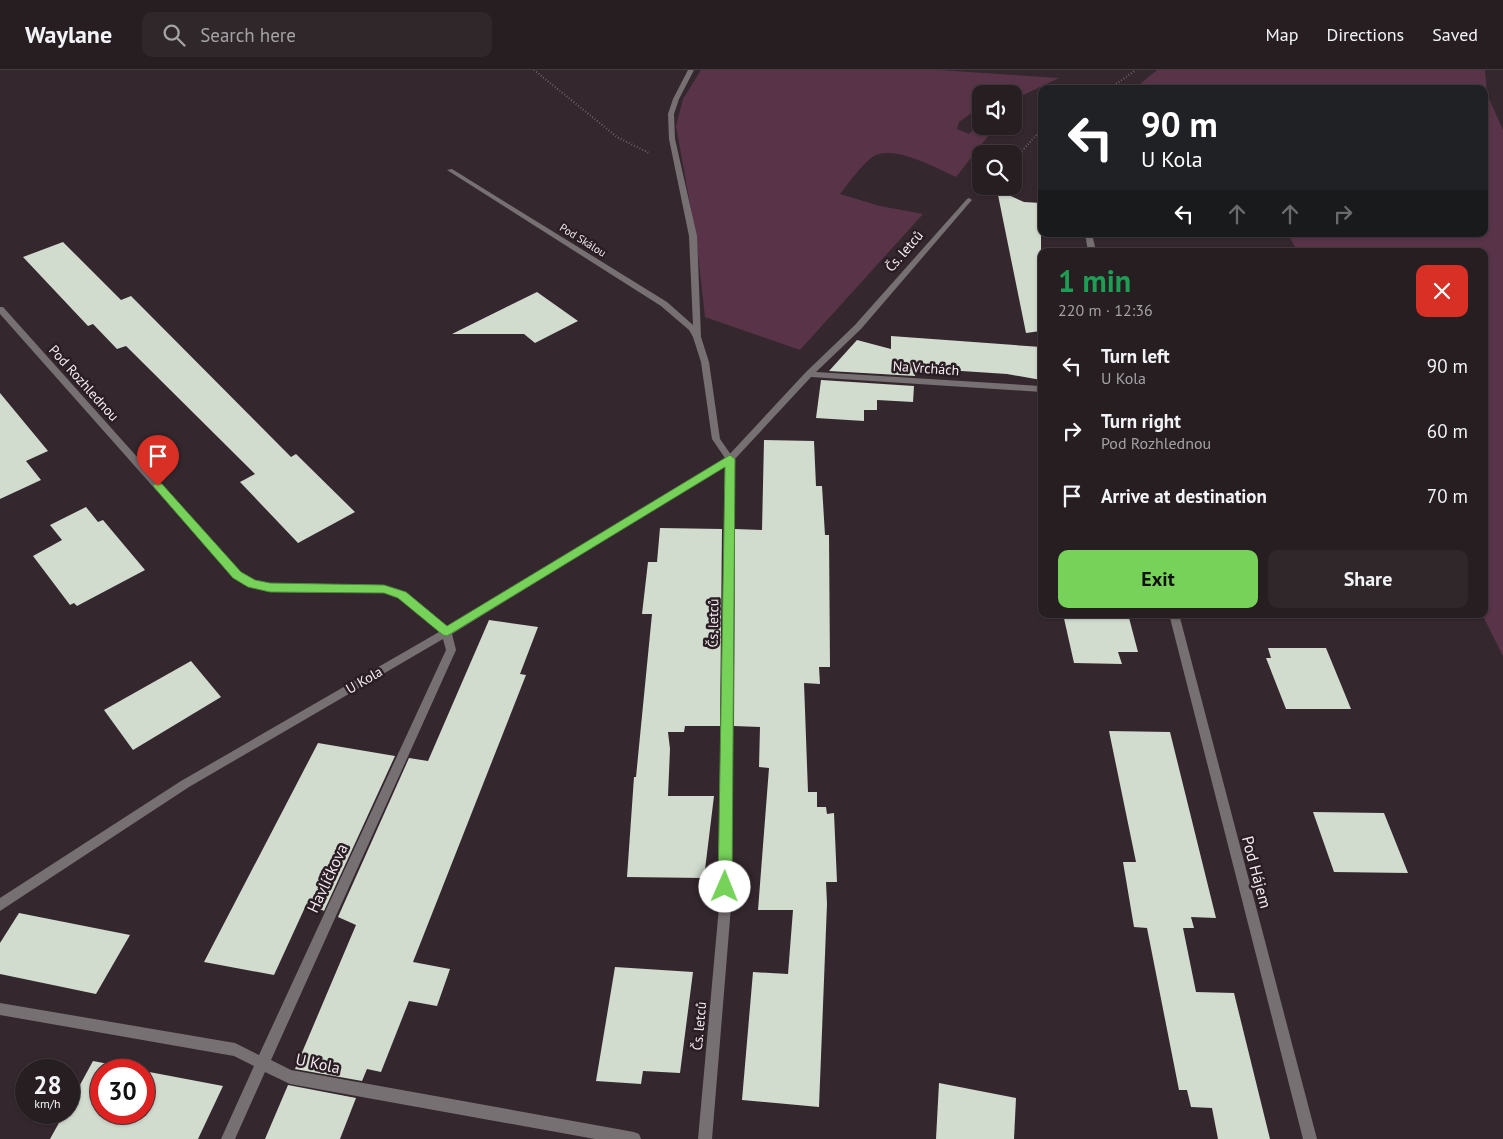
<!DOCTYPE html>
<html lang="en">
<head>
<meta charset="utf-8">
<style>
	:root { --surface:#271e22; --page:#2f272a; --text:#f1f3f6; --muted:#a4a2a5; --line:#433c40; --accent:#77d259 }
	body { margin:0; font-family:"PT Sans",sans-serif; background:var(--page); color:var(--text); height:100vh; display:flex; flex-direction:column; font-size:19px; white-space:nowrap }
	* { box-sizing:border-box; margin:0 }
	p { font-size:16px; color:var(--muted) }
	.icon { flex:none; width:28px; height:28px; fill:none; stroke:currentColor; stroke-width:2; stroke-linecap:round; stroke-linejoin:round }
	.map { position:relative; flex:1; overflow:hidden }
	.details { position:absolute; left:1038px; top:178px; width:450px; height:370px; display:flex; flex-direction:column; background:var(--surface); border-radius:10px; box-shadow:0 1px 4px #0004,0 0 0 1px var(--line) }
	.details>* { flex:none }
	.guide { position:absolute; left:1038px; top:15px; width:450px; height:152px; border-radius:10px; box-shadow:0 1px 4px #0004,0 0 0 1px var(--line); background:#202124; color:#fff; overflow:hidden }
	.buttons { position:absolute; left:972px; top:15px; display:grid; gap:10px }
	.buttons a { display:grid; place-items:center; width:50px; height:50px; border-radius:10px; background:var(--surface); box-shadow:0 1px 4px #0004,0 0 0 1px var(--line); font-size:25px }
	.speed { position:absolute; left:15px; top:989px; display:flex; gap:10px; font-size:25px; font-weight:700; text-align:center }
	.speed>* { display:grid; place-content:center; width:65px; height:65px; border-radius:50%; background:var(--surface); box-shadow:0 1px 4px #0004,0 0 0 1px var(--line); line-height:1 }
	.speed small { font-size:12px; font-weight:400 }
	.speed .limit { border:8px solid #d22; background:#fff; color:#111 }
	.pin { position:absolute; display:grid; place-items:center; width:42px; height:42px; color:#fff; margin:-51px -21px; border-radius:50% 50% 50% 0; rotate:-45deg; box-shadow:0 0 5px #0007 }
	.pin .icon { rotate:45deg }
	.me { position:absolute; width:55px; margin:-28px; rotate:1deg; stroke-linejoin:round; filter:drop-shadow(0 0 4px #0008) }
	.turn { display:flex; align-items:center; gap:18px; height:105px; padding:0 20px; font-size:22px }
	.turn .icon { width:65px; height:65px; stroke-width:2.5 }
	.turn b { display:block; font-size:35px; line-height:42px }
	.lanes { display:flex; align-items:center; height:48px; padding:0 20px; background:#0003; justify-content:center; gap:25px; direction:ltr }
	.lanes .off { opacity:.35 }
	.round { display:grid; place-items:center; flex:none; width:52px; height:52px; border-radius:10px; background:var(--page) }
	.overview { display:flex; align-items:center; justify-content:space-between; height:85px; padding:0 20px }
	h1 { font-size:30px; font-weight:700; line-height:38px; color:#1e9e55 }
	.primary-button { display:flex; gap:10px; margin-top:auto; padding:10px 20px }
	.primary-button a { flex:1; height:58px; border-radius:10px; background:var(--accent); color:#111; font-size:20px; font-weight:700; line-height:58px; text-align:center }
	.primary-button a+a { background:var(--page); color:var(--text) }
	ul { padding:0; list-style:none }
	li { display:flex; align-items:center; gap:15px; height:65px; padding:0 20px }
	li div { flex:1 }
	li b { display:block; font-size:19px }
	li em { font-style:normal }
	header { display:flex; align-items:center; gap:30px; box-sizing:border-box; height:70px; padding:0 25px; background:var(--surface); border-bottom:1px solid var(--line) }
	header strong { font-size:24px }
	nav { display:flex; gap:28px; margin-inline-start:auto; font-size:18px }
	.search { width:350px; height:45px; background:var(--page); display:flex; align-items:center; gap:12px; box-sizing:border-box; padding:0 18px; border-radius:10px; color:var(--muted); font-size:19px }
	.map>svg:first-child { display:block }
	.green { fill:#593448 }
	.building { fill:#d1dbce }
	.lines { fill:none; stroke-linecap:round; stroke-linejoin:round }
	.path { stroke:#9b9296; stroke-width:2; stroke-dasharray:0.5 2.5; stroke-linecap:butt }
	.service { fill:#777073; fill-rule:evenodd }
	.minor { fill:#777073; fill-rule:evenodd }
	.route { fill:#77d259; stroke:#4d883a }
	.labels { text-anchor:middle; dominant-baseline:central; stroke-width:5; stroke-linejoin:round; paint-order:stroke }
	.far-street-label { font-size:11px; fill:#f4ecf0; stroke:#2a1e24 }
	.street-label { font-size:14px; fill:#f4ecf0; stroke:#2a1e24 }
	.near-street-label { font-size:16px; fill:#f4ecf0; stroke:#2a1e24 }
</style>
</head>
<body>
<header>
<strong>Waylane</strong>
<div class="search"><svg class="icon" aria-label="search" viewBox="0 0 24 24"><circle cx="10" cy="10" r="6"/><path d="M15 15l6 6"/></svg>Search here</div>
<nav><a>Map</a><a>Directions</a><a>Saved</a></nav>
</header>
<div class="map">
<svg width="1503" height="1069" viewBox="0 0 1503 1069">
	<rect width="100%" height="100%" fill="#34282e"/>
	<g class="green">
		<path d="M701,0H939L1059,8L1023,25L1014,35V24H1003V20L998,15H990L984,24H981C981,31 974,35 973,42L959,52L957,59L969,64L981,52V56H996L956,107C937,98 897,76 876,85C866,89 847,115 840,124L880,136L923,144L800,280L705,247L696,167L676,56L683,29Z"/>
		<polygon points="1157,0 1485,0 1487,24 1503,60 1503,586 1482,544 1484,181 1297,181 1288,164 1484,164 1484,19 1146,19 1139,15"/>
	</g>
	<g class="building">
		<polygon points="997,120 1024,132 1041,133 1041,261 1026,263"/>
		<polygon points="63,172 121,230 131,226 291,387 296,384 355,442 298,473 240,412 255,404 126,276 117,279 93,254 88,256 23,187"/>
		<polygon points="537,222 578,251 535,273 524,264 452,264"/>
		<polygon points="891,266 1041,277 1041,310 1007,304 916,298 915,306 829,301 857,270 891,279"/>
		<polygon points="821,310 914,316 913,332 877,330 877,340 864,340 864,351 816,348"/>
		<polygon points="0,323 48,381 26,391 41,410 0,429"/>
		<polygon points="764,370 814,371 816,416 822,416 825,465 829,465 830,597 819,597 820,614 804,613 808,722 817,722 817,737 826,737 827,744 834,743 837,812 826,812 827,834 819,1037 742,1030 753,902 788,904 793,840 758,840 769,698 759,697 760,657 734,656 735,459 762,460"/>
		<polygon points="86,437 98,452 103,450 145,500 77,536 74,533 70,535 33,486 62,470 50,455"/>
		<polygon points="660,458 722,459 720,656 685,656 684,662 668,662 670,679 668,726 714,726 704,808 627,807 634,707 636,707 652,544 642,544 648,492 657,492"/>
		<polygon points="1063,544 1128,544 1138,582 1118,582 1122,594 1074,593"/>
		<polygon points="489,550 538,557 520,604 526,605 413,892 450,899 437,936 409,931 381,1002 367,999 362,1011 295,999 356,855 338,847 409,688 428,691"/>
		<polygon points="1268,578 1326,578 1351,639 1286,639 1266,588 1271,588"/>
		<polygon points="191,591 221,627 133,680 104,640"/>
		<polygon points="1109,661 1170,662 1216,848 1191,847 1194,858 1183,858 1196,922 1234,923 1270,1069 1218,1069 1212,1038 1191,1037 1187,1020 1179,1020 1147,858 1134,857 1123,792 1136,792"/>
		<polygon points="318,673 395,686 324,841 307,833 274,905 204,892"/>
		<polygon points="1313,742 1384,743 1408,803 1334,802"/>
		<polygon points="19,843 130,865 96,924 0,904 0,873"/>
		<polygon points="615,897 693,902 680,1003 643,1001 641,1014 596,1011"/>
		<polygon points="93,991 140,1000 101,1000 101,1042 144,1042 144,1001 223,1016 198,1069 50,1069 65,1042 69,1042 69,1035"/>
		<polygon points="939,1013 1016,1028 1014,1069 936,1069"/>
		<polygon points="288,1015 356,1028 340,1069 265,1069"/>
	</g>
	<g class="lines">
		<g class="path">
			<polyline points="534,0 617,67 649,83"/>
			<polyline points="1109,19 1136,0"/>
			<polyline points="1014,90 1041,60"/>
		</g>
		<polygon class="service" points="688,0 694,0 679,29 674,44 675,69 697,166 701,267 709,292 720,369 734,389 730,392 727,391 712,369 701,292 693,267 689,260 661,236 447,100 452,99 667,232 693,255 689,166 669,69 668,44 673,29"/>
		<g class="minor">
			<polygon points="969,128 972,130 971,131 861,259 816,302 1041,316 1041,322 811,307 734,390 731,837 712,1069 698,1069 719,837 725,396 452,564 456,580 271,990 291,1000 634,1062 639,1064 641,1069 595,1069 290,1014 265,1002 235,1069 221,1069 254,996 234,986 0,945 0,933 235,973 259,985 446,580 443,569 189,717 0,841 0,828 181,711 439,562 398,528 384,523 269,522 249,517 234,508 0,244 0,237 3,237 240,502 255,511 269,514 384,515 406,522 448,557 727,387 806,302 855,255 967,129"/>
			<polygon points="1085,164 1092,164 1096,181 1088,181"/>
			<polygon points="1169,544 1179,544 1317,1069 1303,1069"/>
		</g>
	</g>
	<polygon class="route" points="730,385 735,389 732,817 730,822 725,823 720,822 718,817 725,397 447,566 443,565 398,528 384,523 270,522 248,517 233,508 153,416 154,414 162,414 241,502 255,510 270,513 384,515 406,522 447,556"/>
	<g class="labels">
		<g class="far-street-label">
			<text transform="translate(583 170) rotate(32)">Pod Skálou</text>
		</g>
		<g class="street-label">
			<text transform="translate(904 181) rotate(-49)">Čs. letců</text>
			<text transform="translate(926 298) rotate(4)">Na Vrchách</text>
			<text transform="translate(84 313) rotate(48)">Pod Rozhlednou</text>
			<text transform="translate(713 553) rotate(-89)">Čs. letců</text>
			<text transform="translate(364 610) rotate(-30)">U Kola</text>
			<text transform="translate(699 956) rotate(-85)">Čs. letců</text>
		</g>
		<g class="near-street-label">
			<text transform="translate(1257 802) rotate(75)">Pod Hájem</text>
			<text transform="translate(327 808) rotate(-65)">Havlíčkova</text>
			<text transform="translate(318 993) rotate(12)">U Kola</text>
		</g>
	</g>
</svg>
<div class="buttons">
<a><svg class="icon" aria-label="sound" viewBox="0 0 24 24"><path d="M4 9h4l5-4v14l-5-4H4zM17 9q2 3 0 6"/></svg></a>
<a><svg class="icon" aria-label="search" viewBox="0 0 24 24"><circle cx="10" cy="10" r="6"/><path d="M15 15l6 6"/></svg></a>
</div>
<div class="speed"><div>28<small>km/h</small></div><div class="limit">30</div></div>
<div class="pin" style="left:158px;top:416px;background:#d93025"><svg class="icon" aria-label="arrive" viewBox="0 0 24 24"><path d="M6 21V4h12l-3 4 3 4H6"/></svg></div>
<svg class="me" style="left:725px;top:817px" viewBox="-20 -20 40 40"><circle r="19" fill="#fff"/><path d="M0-13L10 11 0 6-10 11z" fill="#77d259"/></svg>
<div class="guide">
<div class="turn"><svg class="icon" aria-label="left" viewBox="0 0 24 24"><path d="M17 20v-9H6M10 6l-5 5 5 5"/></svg><div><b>90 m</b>U Kola</div></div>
<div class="lanes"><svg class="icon" aria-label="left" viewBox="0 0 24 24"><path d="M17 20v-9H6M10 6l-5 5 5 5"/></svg><svg class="icon off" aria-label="ahead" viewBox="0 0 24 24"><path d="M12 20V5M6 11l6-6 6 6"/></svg><svg class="icon off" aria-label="ahead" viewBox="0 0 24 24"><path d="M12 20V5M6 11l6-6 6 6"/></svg><svg class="icon off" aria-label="right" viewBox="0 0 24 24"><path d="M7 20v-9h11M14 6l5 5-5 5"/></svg></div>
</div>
<section class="details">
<div class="overview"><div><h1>1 min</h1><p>220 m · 12:36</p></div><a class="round" style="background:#d93025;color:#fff"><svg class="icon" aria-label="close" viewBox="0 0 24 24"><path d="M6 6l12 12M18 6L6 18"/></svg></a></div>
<ul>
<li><svg class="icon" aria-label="left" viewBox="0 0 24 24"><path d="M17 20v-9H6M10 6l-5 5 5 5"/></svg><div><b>Turn left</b><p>U Kola</p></div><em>90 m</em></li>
<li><svg class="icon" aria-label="right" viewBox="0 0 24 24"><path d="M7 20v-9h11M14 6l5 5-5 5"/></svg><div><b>Turn right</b><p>Pod Rozhlednou</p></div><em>60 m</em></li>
<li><svg class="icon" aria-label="arrive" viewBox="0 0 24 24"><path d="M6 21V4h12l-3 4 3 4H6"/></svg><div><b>Arrive at destination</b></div><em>70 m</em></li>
</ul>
<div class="primary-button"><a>Exit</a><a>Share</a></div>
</section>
</div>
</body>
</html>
